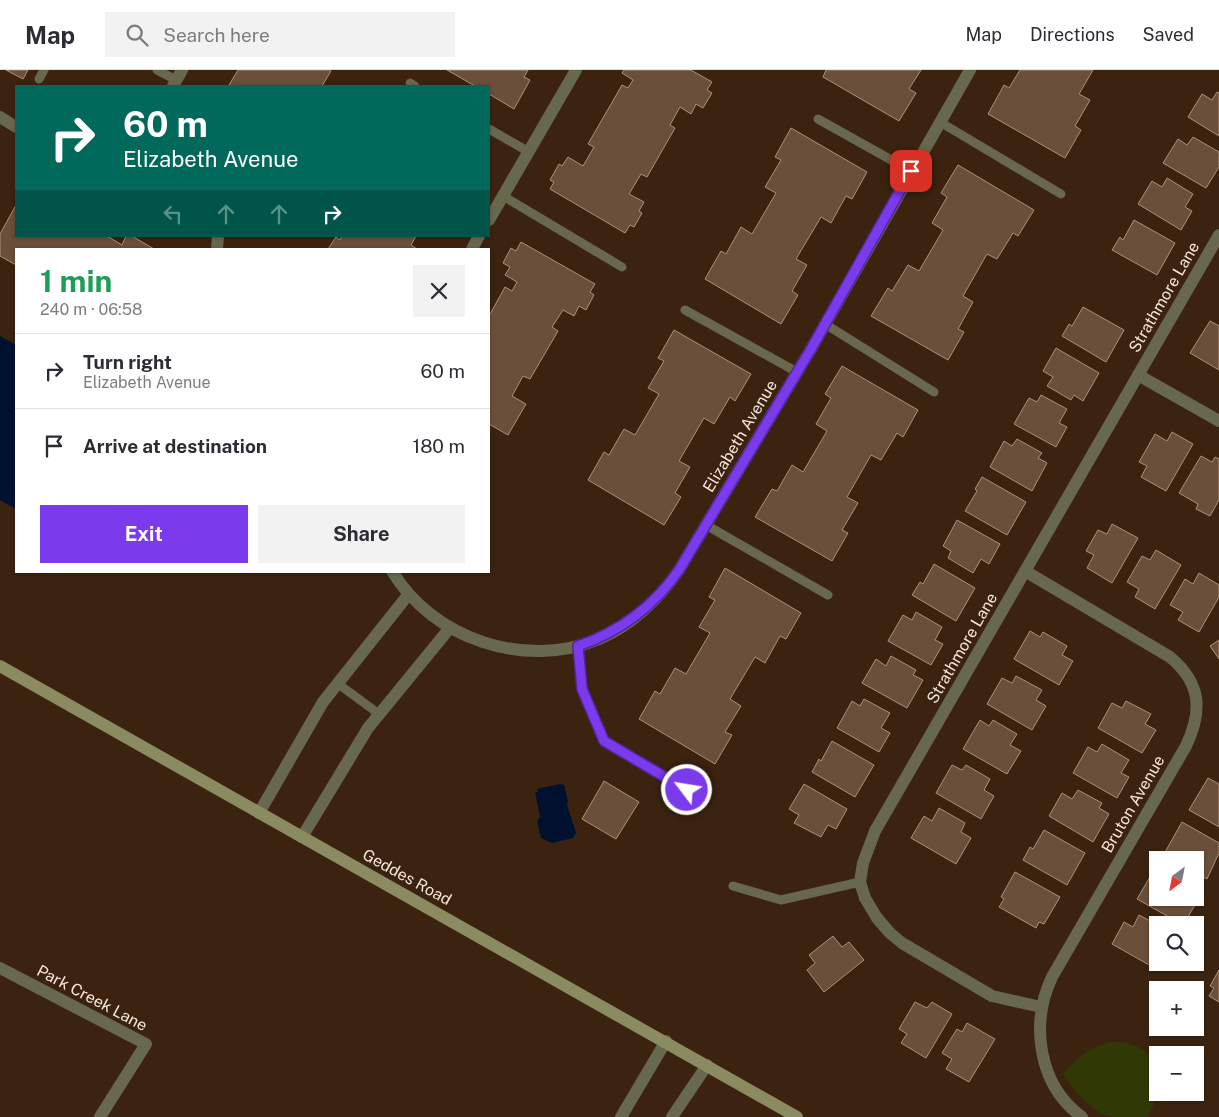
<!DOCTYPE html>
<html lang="en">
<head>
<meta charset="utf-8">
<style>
	:root { --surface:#fff; --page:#f2f2f3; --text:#2b2b33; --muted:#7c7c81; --line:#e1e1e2; --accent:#7c3aed }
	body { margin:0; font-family:"Public Sans",sans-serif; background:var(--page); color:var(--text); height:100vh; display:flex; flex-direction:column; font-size:19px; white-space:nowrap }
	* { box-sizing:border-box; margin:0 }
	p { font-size:16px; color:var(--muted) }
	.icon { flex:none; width:28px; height:28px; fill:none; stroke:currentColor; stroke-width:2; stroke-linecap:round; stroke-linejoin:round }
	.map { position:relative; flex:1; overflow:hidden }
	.panel { position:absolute; left:15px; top:178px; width:475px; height:325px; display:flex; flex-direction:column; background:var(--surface); border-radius:0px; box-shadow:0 1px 4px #0004 }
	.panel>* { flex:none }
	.hud { position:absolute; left:15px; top:15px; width:475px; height:152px; border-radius:0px; box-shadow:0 1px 4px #0004; background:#00695c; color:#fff; overflow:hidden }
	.needle { width:32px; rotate:212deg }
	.controls { position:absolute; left:1149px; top:781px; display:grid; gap:10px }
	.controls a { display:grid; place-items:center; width:55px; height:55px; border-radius:0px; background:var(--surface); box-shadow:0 1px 4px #0004; font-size:25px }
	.pin { position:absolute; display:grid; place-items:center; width:42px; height:42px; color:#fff; margin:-21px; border-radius:10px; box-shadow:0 2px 8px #0006 }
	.me { position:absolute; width:55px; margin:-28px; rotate:301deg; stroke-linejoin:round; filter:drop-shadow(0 0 4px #0008) }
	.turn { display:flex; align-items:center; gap:18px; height:105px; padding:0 25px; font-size:22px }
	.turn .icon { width:65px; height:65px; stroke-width:2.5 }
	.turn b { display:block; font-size:35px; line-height:42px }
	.lanes { display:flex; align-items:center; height:48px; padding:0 25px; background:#0003; justify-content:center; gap:25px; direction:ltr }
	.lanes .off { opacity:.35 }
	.round { display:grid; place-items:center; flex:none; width:52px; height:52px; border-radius:0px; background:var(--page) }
	.headline { display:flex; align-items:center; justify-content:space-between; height:85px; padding:0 25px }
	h1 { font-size:30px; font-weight:700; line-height:38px; color:#1e9e55 }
	.cta { display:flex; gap:10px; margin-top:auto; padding:10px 25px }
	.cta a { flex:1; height:58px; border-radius:0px; background:var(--accent); color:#fff; font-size:20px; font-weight:700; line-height:58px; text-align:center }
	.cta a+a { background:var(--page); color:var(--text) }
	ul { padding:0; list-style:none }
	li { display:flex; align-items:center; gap:15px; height:75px; padding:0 25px; border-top:1px solid var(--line) }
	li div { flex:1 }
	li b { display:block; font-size:19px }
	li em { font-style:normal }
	header { display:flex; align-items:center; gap:30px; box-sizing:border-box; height:70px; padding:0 25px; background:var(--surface); border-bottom:1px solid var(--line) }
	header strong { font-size:24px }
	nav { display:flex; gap:28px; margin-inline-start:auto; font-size:18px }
	.search { width:350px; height:45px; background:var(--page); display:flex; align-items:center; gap:12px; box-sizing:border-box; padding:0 18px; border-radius:0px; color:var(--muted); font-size:19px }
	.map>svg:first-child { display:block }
	.green { fill:#303905 }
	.water { fill:#001130 }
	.building { fill:#6a4f3a; stroke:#ae9179 }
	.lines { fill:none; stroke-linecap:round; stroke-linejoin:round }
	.lane { stroke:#68684e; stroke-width:9 }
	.street { stroke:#68684e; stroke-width:12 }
	.secondary { stroke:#8b8b61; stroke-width:12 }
	.route-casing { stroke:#51269a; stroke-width:12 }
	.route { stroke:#7c3aed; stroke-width:9 }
	.labels { text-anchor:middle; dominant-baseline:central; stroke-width:5; stroke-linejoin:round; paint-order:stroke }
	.street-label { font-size:16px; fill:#f5e4d9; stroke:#3b230f }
</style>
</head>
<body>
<header>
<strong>Map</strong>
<div class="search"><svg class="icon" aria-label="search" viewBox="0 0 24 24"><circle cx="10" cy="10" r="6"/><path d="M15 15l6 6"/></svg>Search here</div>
<nav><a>Map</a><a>Directions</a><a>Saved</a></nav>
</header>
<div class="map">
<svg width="1219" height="1047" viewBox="0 0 1219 1047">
	<rect width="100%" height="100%" fill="#3b230f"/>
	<path class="green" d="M1112,972C1159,971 1170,1012 1147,1047C1136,1047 1123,1047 1112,1047C1090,1042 1075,1021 1063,1004C1079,986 1088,978 1112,972Z"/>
	<g class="water">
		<polygon points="0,266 16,275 16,439 0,430"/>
		<polygon points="560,714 564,715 568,731 567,735 576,763 573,768 552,773 541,768 537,752 540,746 535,722 538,722 537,719"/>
	</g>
	<g class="building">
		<polygon points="6,0 28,0 23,9"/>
		<polygon points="238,0 329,0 331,1 322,16 231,16 229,15"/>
		<polygon points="447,0 528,0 524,7 530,10 514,39 489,24 489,16 475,16"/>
		<polygon points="624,0 691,0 712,12 707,20 712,23 703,38 696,34 691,44 680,37 670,55 675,58 647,107 641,104 629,124 644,132 639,141 642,143 634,157 630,155 625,163 550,119 554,112 550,110 559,94 562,96 568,87 583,96 594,77 588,74 622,15 628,18 633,10 622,3"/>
		<polygon points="826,0 921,0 909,19 916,23 899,51 823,7"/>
		<polygon points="1020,0 1093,0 1079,24 1090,30 1075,56 1081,60 1065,88 988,44 1004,15 1009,18"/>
		<polygon points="1217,22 1219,23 1219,66 1188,47 1202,24 1212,30"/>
		<polygon points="791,58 867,102 852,129 846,126 831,153 821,147 796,189 807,195 792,221 798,225 781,254 705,209 721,181 726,184 741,157 752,164 776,123 765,117 781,90 775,87"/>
		<polygon points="1193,67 1219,82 1219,97 1206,118 1163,93 1178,69 1187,75"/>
		<polygon points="958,95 1034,140 1018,166 1013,163 997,189 987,184 963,226 973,232 958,259 964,262 948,290 871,246 888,218 892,221 908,195 919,201 943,160 932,153 947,127 941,123"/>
		<polygon points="1167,108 1193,124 1185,137 1192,141 1181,160 1138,134 1152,111 1162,117"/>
		<polygon points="16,135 16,166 107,166 122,175 126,166 132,166 154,179 16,179 16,195 0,186 0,164"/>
		<polygon points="1134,150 1175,173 1157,205 1112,180 1120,167 1123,170"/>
		<polygon points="342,166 416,166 411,175 417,179 328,179 336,167 340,170"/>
		<polygon points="521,172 595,214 590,222 594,225 586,240 579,236 574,246 563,240 552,257 558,261 530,309 523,306 512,326 526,334 508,365 489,354 489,246 505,217 512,221 517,212 505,205 510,197 503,193 511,178 516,181"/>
		<polygon points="1083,237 1124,260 1106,292 1062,266 1069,254 1072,256"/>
		<polygon points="1210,251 1219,256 1219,300 1190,283"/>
		<polygon points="674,260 751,304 735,331 730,327 714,354 704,348 679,391 690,397 675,423 681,427 664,455 588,410 604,382 609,385 624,359 635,365 659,324 648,318 664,291 658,288"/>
		<polygon points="1056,278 1099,303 1083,331 1074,325 1071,330 1047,316 1053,307 1043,301"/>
		<polygon points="842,296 918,340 903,367 897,363 881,390 871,385 847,427 858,433 842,460 848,463 832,491 755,447 772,419 777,421 792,395 803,402 827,361 816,354 831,328 825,324"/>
		<polygon points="1041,325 1067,339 1059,353 1067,357 1056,377 1014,354 1029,328 1037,332"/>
		<polygon points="1172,362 1193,374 1166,421 1141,407 1147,396 1139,392 1155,364 1167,371"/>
		<polygon points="1017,369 1042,383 1038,388 1047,393 1032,421 990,397 1004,371 1012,376"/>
		<polygon points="1201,386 1212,392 1215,387 1219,389 1219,430 1210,446 1196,439 1198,434 1179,423"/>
		<polygon points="982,407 1026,432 1007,465 965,441 977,421 975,419"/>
		<polygon points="957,450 1000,474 989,494 981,489 973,503 948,488 951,481 943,476"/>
		<polygon points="1112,454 1138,468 1112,513 1087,498 1094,485 1086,481 1098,460 1107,464"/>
		<polygon points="1156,480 1181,495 1155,539 1135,527 1139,519 1127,512 1142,486 1150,490"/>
		<polygon points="934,494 975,518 956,551 912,525 920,512 923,514"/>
		<polygon points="725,498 801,543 786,569 780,566 765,593 755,587 730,629 741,636 725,662 732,665 715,694 639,649 655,621 660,624 675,598 686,604 710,563 699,557 715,530 709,527"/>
		<polygon points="1199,503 1219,515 1219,527 1199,562 1178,550 1183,542 1170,535 1185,509 1193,514"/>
		<polygon points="916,542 942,557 935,570 943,574 931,595 888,571 903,545 912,550"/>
		<polygon points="1030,561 1040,567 1043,562 1067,576 1062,585 1073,591 1059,615 1014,589"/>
		<polygon points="1219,570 1219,589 1210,576"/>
		<polygon points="891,586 916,600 913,605 923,610 907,638 862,613 876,589 886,596"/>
		<polygon points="1016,606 1042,620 1036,630 1046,636 1032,660 987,634 1002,608 1012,613"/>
		<polygon points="864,629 890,643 881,658 890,663 879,682 837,658 852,631 860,636"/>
		<polygon points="1126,631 1151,644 1145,654 1156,660 1142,683 1098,658 1112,633 1122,638"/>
		<polygon points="980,650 989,656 993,650 1017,664 1010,675 1021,681 1007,704 963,679"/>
		<polygon points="832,671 874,695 855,727 812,702 819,689 821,691"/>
		<polygon points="1102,674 1129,690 1121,703 1129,707 1117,728 1073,703 1088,677 1097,682"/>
		<polygon points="952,695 962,700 966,695 990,709 984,720 994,726 981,749 936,723"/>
		<polygon points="1208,708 1219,714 1219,757 1189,740"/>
		<polygon points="604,711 639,732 616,769 582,749"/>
		<polygon points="804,714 847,739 836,759 828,755 821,767 794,753 799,745 789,739"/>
		<polygon points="1078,720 1102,733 1099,738 1109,744 1093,772 1049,746 1062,723 1072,729"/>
		<polygon points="939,738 965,753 961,762 971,768 956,794 911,768 924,746 932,751"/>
		<polygon points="1182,752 1219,773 1219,783 1207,809 1195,802 1195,790 1174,790 1164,784"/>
		<polygon points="1044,760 1085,783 1067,815 1023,790 1030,777 1033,779"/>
		<polygon points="1157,795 1158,828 1194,828 1198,830 1183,855 1137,829"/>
		<polygon points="1015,802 1060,827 1044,854 1039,852 1036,858 999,837 1004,829 1001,827"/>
		<polygon points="1139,845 1158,855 1158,892 1162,892 1158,900 1112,874 1124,852 1133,857"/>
		<polygon points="833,866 842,877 849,872 864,890 824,922 807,900 815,893 809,885"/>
		<polygon points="1219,900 1219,932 1209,926 1214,918 1210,916"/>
		<polygon points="915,932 927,938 932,932 952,944 926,988 901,973 907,964 899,959"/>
		<polygon points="967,953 995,969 969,1012 946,999 952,989 942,983 957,959 962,962"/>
	</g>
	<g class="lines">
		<g class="lane">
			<polyline points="157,0 176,10"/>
			<polyline points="39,9 44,0"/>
			<polyline points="410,13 415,16"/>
			<polyline points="818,49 911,101"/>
			<polyline points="940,52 1061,124"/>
			<polyline points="489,59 529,82"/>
			<polyline points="503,126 622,197"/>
			<polyline points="685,240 797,302"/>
			<polyline points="825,254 934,322"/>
			<polyline points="706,455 828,525"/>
			<polyline points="578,577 582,619 604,671 687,720"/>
			<polyline points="337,613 379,644"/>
			<polyline points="733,816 781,830 860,812"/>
		</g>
		<g class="street">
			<polyline points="173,16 182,0"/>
			<polyline points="0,47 16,57"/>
			<polyline points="489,150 576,0"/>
			<polyline points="217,179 218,166"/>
			<polyline points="472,179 479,166"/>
			<polyline points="1138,305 1219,351"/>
			<path d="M392,501C433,569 525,600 599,569C631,556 660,528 679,500L811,279L970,0"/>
			<path d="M1025,501L1170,587C1201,613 1203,640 1186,676L1052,907C1030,954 1038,1015 1082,1047"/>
			<polyline points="259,743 323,632 408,525"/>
			<polyline points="302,767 368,658 449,559"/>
			<polyline points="0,898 146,974 100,1047"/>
			<polyline points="1041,937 992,926 902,873 890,863 877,848 865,828 860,812 863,793 875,761 1219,165"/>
			<polyline points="621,1047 666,971"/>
			<polyline points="672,1047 707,995"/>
		</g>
		<polyline class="secondary" points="0,596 797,1047"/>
	</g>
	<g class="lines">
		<defs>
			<path id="route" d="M687,720L604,671L582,619L578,576C619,562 654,536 679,500L811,279L911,101"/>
		</defs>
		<use href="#route" class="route-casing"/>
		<use href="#route" class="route"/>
	</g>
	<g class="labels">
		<g class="street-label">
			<text transform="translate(1164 227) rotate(-60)">Strathmore Lane</text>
			<text transform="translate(740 366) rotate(-59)">Elizabeth Avenue</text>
			<text transform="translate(962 578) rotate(-60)">Strathmore Lane</text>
			<text transform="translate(1133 734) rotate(-60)">Bruton Avenue</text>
			<text transform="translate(407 807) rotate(29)">Geddes Road</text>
			<text transform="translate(92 928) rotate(28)">Park Creek Lane</text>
		</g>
	</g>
</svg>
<div class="controls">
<a><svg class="needle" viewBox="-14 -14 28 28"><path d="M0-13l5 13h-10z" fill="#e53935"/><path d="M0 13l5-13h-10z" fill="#7c7c81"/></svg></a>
<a><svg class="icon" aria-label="search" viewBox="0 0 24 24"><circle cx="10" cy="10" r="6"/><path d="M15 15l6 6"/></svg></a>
<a>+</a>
<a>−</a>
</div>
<div class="pin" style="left:911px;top:101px;background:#d93025"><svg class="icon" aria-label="arrive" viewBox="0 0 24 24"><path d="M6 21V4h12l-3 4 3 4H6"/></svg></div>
<svg class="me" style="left:687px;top:720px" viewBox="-20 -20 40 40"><circle r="17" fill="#7c3aed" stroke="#fff" stroke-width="3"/><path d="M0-11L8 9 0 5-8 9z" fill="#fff"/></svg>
<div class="hud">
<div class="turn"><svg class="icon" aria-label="right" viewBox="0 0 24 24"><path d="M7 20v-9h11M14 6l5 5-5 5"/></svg><div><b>60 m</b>Elizabeth Avenue</div></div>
<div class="lanes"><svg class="icon off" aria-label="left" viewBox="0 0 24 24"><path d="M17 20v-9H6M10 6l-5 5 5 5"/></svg><svg class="icon off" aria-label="ahead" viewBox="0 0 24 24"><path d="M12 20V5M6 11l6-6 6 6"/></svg><svg class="icon off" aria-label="ahead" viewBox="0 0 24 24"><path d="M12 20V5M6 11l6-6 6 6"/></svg><svg class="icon" aria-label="right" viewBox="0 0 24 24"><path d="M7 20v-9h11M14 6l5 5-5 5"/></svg></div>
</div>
<section class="panel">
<div class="headline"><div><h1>1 min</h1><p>240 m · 06:58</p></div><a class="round"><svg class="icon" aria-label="close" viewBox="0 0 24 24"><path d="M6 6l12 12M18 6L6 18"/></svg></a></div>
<ul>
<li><svg class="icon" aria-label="right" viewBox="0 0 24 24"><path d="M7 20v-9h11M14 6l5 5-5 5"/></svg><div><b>Turn right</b><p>Elizabeth Avenue</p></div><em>60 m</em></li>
<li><svg class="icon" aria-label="arrive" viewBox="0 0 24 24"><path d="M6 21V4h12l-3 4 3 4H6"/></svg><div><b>Arrive at destination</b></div><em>180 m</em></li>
</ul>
<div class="cta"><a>Exit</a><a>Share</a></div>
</section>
</div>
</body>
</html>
